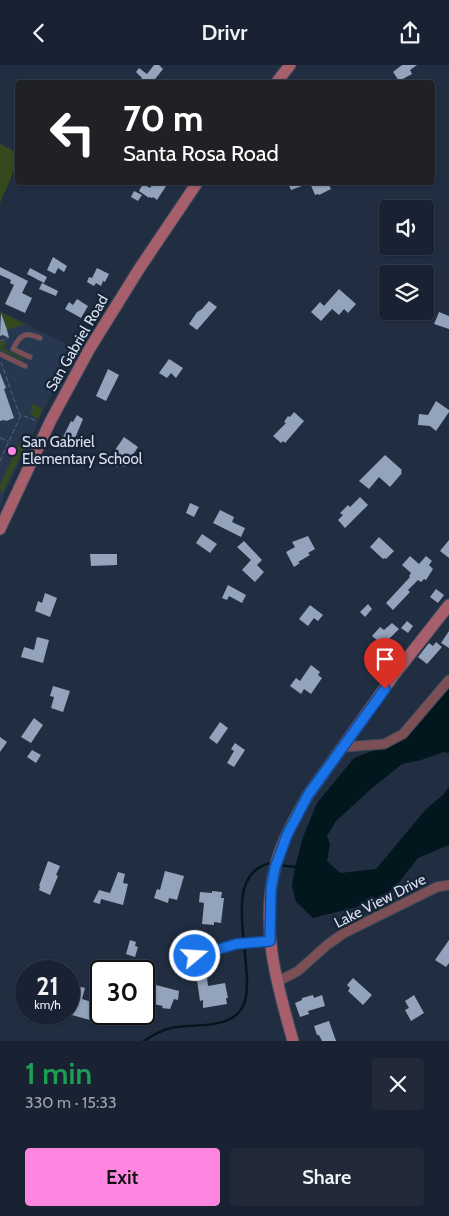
<!DOCTYPE html>
<html lang="en">
<head>
<meta charset="utf-8">
<style>
	:root { --surface:#192232; --page:#222a3a; --text:#f1f3f6; --muted:#9fa4ac; --line:#373f4d; --accent:#fe86e1 }
	body { margin:0; font-family:Cabin,sans-serif; background:var(--page); color:var(--text); height:100vh; display:flex; flex-direction:column; font-size:19px; white-space:nowrap }
	* { box-sizing:border-box; margin:0 }
	p { font-size:16px; color:var(--muted) }
	.icon { flex:none; width:28px; height:28px; fill:none; stroke:currentColor; stroke-width:2; stroke-linecap:round; stroke-linejoin:round }
	.map { position:relative; height:976px; overflow:hidden }
	.sheet { display:flex; flex-direction:column; background:var(--surface); flex:1 }
	.sheet>* { flex:none }
	.hud { position:absolute; left:15px; top:15px; width:420px; height:105px; border-radius:5px; box-shadow:0 1px 4px #0004,0 0 0 1px var(--line); background:#202124; color:#fff; overflow:hidden }
	.controls { position:absolute; left:379px; top:135px; display:grid; gap:10px }
	.controls a { display:grid; place-items:center; width:55px; height:55px; border-radius:5px; background:var(--surface); box-shadow:0 1px 4px #0004,0 0 0 1px var(--line); font-size:25px }
	.speed { position:absolute; left:15px; top:895px; display:flex; gap:10px; font-size:25px; font-weight:700; text-align:center }
	.speed>* { display:grid; place-content:center; width:65px; height:65px; border-radius:50%; background:var(--surface); box-shadow:0 1px 4px #0004,0 0 0 1px var(--line); line-height:1 }
	.speed small { font-size:12px; font-weight:400 }
	.speed .limit { border:2px solid #111; border-radius:8px; background:#fff; color:#111 }
	.pin { position:absolute; display:grid; place-items:center; width:42px; height:42px; color:#fff; margin:-51px -21px; border-radius:50% 50% 50% 0; rotate:-45deg; box-shadow:0 0 5px #0007 }
	.pin .icon { rotate:45deg }
	.me { position:absolute; width:55px; margin:-28px; rotate:72deg; stroke-linejoin:round; filter:drop-shadow(0 0 4px #0008) }
	.turn { display:flex; align-items:center; gap:18px; height:105px; padding:0 25px; font-size:22px }
	.turn .icon { width:65px; height:65px; stroke-width:2.5 }
	.turn b { display:block; font-size:35px; line-height:42px }
	.round { display:grid; place-items:center; flex:none; width:52px; height:52px; border-radius:5px; background:var(--page) }
	.headline { display:flex; align-items:center; justify-content:space-between; height:85px; padding:0 25px }
	h1 { font-size:30px; font-weight:600; line-height:38px; color:#1e9e55 }
	.primary-button { display:flex; gap:10px; margin-top:auto; padding:10px 25px }
	.primary-button a { flex:1; height:58px; border-radius:5px; background:var(--accent); color:#111; font-size:20px; font-weight:600; line-height:58px; text-align:center }
	.primary-button a+a { background:var(--page); color:var(--text) }
	header { display:flex; justify-content:space-between; align-items:center; height:65px; padding:0 25px; background:var(--surface); font-size:22px; font-weight:600 }
	.map>svg:first-child { display:block }
	.built { fill:#273750 }
	.green { fill:#35491f }
	.water { fill:#02171d }
	.lines { fill:none; stroke-linecap:round; stroke-linejoin:round }
	.stream { stroke:#02171d; stroke-width:2.5 }
	.building { fill:#92a3bb }
	.lane-casing { stroke:#3e4b5e; stroke-width:6 }
	.street-casing { stroke:#3e4b5e; stroke-width:11 }
	.secondary-casing { stroke:#3e4b5e; stroke-width:13 }
	.path { stroke:#586476; stroke-width:1; stroke-dasharray:5 2.5; stroke-linecap:butt }
	.lane { stroke:#7c4f55; stroke-width:4.5 }
	.street { stroke:#7c4f55; stroke-width:9 }
	.secondary { stroke:#a7606b; stroke-width:11 }
	.route-casing { stroke:#114b97; stroke-width:12 }
	.route { stroke:#1a73e8; stroke-width:9 }
	.poi-dot { fill:#fe86e1; stroke:#172437; stroke-width:2 }
	.labels { text-anchor:middle; dominant-baseline:central; stroke-width:5; stroke-linejoin:round; paint-order:stroke }
	.street-label { font-size:15px; fill:#d8e1ee; stroke:#172437 }
	.poi-label { font-size:15px; fill:#d8e1ee; stroke:#172437; text-anchor:start }
</style>
</head>
<body>
<header><svg class="icon" aria-label="back" viewBox="0 0 24 24"><path d="M15 5l-7 7 7 7"/></svg>Drivr<svg class="icon" aria-label="share" viewBox="0 0 24 24"><path d="M12 15V3M7 8l5-5 5 5M5 13v7h14v-7"/></svg></header>
<div class="map">
<svg width="449" height="976" viewBox="0 0 449 976">
	<rect width="100%" height="100%" fill="#212e42"/>
	<polygon class="built" points="0,246 76,284 44,344 5,428 0,444"/>
	<g class="green">
		<polygon points="0,79 18,88 17,99 0,138"/>
		<polygon points="0,247 25,259 7,265"/>
		<polygon points="6,275 4,284 23,293 23,295 0,285 0,277"/>
		<polygon points="31,338 43,344 38,354 31,350 30,346 33,345"/>
		<polygon points="23,375 28,375 2,429 1,428 0,420 20,377"/>
	</g>
	<polygon class="water" points="449,624 449,688 444,687 421,695 402,699 371,724 336,756 327,771 330,779 327,796 340,808 376,804 426,744 443,730 449,722 449,780 418,793 389,830 368,839 313,853 296,837 292,821 295,802 303,772 317,738 354,693 403,674"/>
	<g class="lines">
		<g class="stream">
			<polyline points="278,800 295,802"/>
			<path d="M144,976C153,970 161,965 171,963C194,958 233,966 244,939C257,905 221,820 262,801C266,799 268,798 273,799"/>
		</g>
	</g>
	<g class="building">
		<polygon points="154,0 159,0 163,4 152,18 145,18 141,15 142,13 136,7 139,3 147,9"/>
		<polygon points="402,0 417,0 410,5 412,9 399,16 393,7"/>
		<polygon points="153,118 168,118 157,135 153,132 152,133 149,132 149,133 139,126 143,119 150,123"/>
		<polygon points="288,118 310,118 291,125"/>
		<polygon points="310,118 328,118 331,124 319,130 318,129 315,130"/>
		<polygon points="134,126 142,130 138,136 131,132"/>
		<polygon points="53,192 67,201 64,207 58,203 55,209 47,205"/>
		<polygon points="0,202 28,216 22,228 32,233 25,248 5,239 14,220 10,218 11,215 0,210"/>
		<polygon points="30,203 47,212 44,218 27,209"/>
		<polygon points="97,203 109,209 105,217 103,216 101,221 96,218 94,221 87,217 89,212 92,213"/>
		<polygon points="42,218 58,226 56,231 39,224"/>
		<polygon points="339,224 356,239 348,248 344,244 339,250 332,244 321,256 311,247 320,237 324,241"/>
		<polygon points="77,234 88,241 81,253 65,244 69,237 73,240"/>
		<polygon points="209,236 217,242 197,265 189,259 197,247 202,244"/>
		<polygon points="439,247 449,251 449,264 434,259"/>
		<polygon points="1,248 7,265 9,273 3,270 0,271"/>
		<polygon points="169,294 183,303 176,313 171,308 167,313 159,308"/>
		<polygon points="108,304 119,310 106,336 96,331"/>
		<polygon points="0,308 6,323 4,324 14,353 6,356 4,355 0,356"/>
		<polygon points="436,336 449,345 449,347 436,366 430,361 418,360 419,349 428,350"/>
		<polygon points="294,347 304,356 285,378 283,376 281,378 273,371 286,358 284,357 288,351 290,352"/>
		<polygon points="77,350 83,354 73,378 63,372 71,356 73,357"/>
		<polygon points="124,372 138,382 125,402 120,399 117,402 111,398 118,388 115,385"/>
		<polygon points="385,390 402,405 401,407 402,408 390,422 379,412 369,424 359,416"/>
		<polygon points="360,432 368,440 345,463 338,455 343,450 340,448 348,440 350,442"/>
		<polygon points="190,438 199,442 194,452 186,448"/>
		<polygon points="220,445 234,452 232,457 245,463 241,472 213,458"/>
		<polygon points="202,469 217,479 210,488 196,478"/>
		<polygon points="308,471 315,484 308,488 310,490 298,497 300,498 294,502 286,487 295,482 292,477"/>
		<polygon points="379,472 394,486 386,494 385,493 383,494 370,482"/>
		<polygon points="449,475 449,493 440,486"/>
		<polygon points="244,476 262,495 257,500 264,507 255,517 242,505 251,495 237,482"/>
		<polygon points="90,489 117,489 117,500 91,501"/>
		<polygon points="410,491 419,499 426,491 432,496 429,500 433,504 426,515 424,514 421,517 418,515 408,525 410,527 393,545 386,538 410,512 409,511 411,508 402,500"/>
		<polygon points="228,520 246,530 242,538 229,531 227,535 222,533"/>
		<polygon points="436,524 444,530 438,538 430,532"/>
		<polygon points="45,528 57,533 50,552 35,546 38,536 42,538"/>
		<polygon points="368,539 372,544 365,552 360,547"/>
		<polygon points="310,540 323,550 318,556 314,553 308,561 299,554"/>
		<polygon points="407,556 413,561 408,568 401,563"/>
		<polygon points="392,558 399,564 383,580 372,571 380,562 384,565"/>
		<polygon points="449,566 449,583 441,578"/>
		<polygon points="37,572 49,575 43,598 21,592 24,582 34,585"/>
		<polygon points="436,577 442,582 427,599 418,592 429,578 433,581"/>
		<polygon points="311,600 320,607 318,610 322,613 311,629 304,624 301,629 290,621 296,613 300,616"/>
		<polygon points="53,621 70,626 63,647 51,643 54,632 50,631"/>
		<polygon points="34,653 43,660 31,678 21,672"/>
		<polygon points="220,657 228,663 217,679 209,673"/>
		<polygon points="0,672 7,677 0,687"/>
		<polygon points="235,678 245,685 234,702 227,698 234,686 231,684"/>
		<polygon points="32,685 41,690 36,698 27,692"/>
		<polygon points="48,796 60,801 56,810 58,811 50,830 39,825 40,821 39,821"/>
		<polygon points="165,806 184,811 177,835 169,833 168,838 154,833 157,824 160,825"/>
		<polygon points="118,807 125,809 123,818 128,819 123,840 101,834 100,839 93,837 99,825 110,828"/>
		<polygon points="212,826 222,827 221,833 224,833 221,858 214,857 214,860 202,859 204,838 199,837 200,827 212,828"/>
		<polygon points="130,875 136,877 135,881 138,882 135,892 126,889"/>
		<polygon points="449,875 449,898 446,902 435,895"/>
		<polygon points="207,913 208,921 225,918 228,933 226,933 227,939 203,943 203,935 200,936 197,915"/>
		<polygon points="353,913 372,930 363,940 348,926 350,923 347,920"/>
		<polygon points="156,920 179,926 178,935 174,934 170,944 162,943 163,941 148,938 151,921 156,922"/>
		<polygon points="77,921 85,923 82,934 95,938 90,955 68,949 74,925 76,925"/>
		<polygon points="313,930 314,933 322,930 325,941 308,946 309,949 300,952 295,938 302,935 302,933"/>
		<polygon points="414,930 424,948 411,956 405,945 409,943 405,936"/>
		<polygon points="329,956 336,976 322,976 319,970 317,970 314,961"/>
	</g>
	<g class="lines">
		<defs>
			<g id="lane">
				<polyline points="0,289 25,301"/>
				<path d="M30,292L13,284C20,270 25,266 40,273"/>
			</g>
			<g id="street">
				<polyline points="344,682 384,679 403,669 449,615"/>
				<polyline points="180,896 236,879 270,876"/>
				<polyline points="277,917 298,906 327,880 344,868 437,822 449,820"/>
			</g>
			<g id="secondary">
				<polyline points="276,18 290,0"/>
				<polyline points="0,464 51,355 90,283 139,204 197,118"/>
				<path d="M293,976C277,920 260,862 275,803C281,777 295,753 308,730L394,610L449,540"/>
			</g>
		</defs>
		<use href="#lane" class="lane-casing"/>
		<use href="#street" class="street-casing"/>
		<use href="#secondary" class="secondary-casing"/>
		<g class="path">
			<polyline points="0,276 7,274 6,271"/>
			<polyline points="1,297 19,349 37,356"/>
			<polyline points="0,373 8,376"/>
			<polyline points="0,396 21,350"/>
		</g>
		<use href="#lane" class="lane"/>
		<use href="#street" class="street"/>
		<use href="#secondary" class="secondary"/>
	</g>
	<g class="lines">
		<defs>
			<polyline id="route" points="195,891 236,879 270,876 271,824 275,803 287,770 308,730 385,624"/>
		</defs>
		<use href="#route" class="route-casing"/>
		<use href="#route" class="route"/>
	</g>
	<circle class="poi-dot" cx="12" cy="386" r="5"/>
	<g class="labels">
		<g class="street-label">
			<text transform="translate(77 278) rotate(-60)">San Gabriel Road</text>
			<text transform="translate(380 836) rotate(-27)">Lake View Drive</text>
		</g>
		<g class="poi-label">
			<text x="22" y="377">San Gabriel<tspan x="22" dy="17">Elementary School</tspan></text>
		</g>
	</g>
</svg>
<div class="controls">
<a><svg class="icon" aria-label="sound" viewBox="0 0 24 24"><path d="M4 9h4l5-4v14l-5-4H4zM17 9q2 3 0 6"/></svg></a>
<a><svg class="icon" aria-label="layers" viewBox="0 0 24 24"><path d="M12 4l9 5-9 5-9-5zM3 14l9 5 9-5"/></svg></a>
</div>
<div class="speed"><div>21<small>km/h</small></div><div class="limit">30</div></div>
<div class="pin" style="left:385px;top:624px;background:#d93025"><svg class="icon" aria-label="arrive" viewBox="0 0 24 24"><path d="M6 21V4h12l-3 4 3 4H6"/></svg></div>
<svg class="me" style="left:195px;top:891px" viewBox="-20 -20 40 40"><circle r="17" fill="#1a73e8" stroke="#fff" stroke-width="3"/><path d="M0-11L8 9 0 5-8 9z" fill="#fff"/></svg>
<div class="hud">
<div class="turn"><svg class="icon" aria-label="left" viewBox="0 0 24 24"><path d="M17 20v-9H6M10 6l-5 5 5 5"/></svg><div><b>70 m</b>Santa Rosa Road</div></div>
</div>
</div>
<section class="sheet">
<div class="headline"><div><h1>1 min</h1><p>330 m · 15:33</p></div><a class="round"><svg class="icon" aria-label="close" viewBox="0 0 24 24"><path d="M6 6l12 12M18 6L6 18"/></svg></a></div>
<div class="primary-button"><a>Exit</a><a>Share</a></div>
</section>
</body>
</html>
